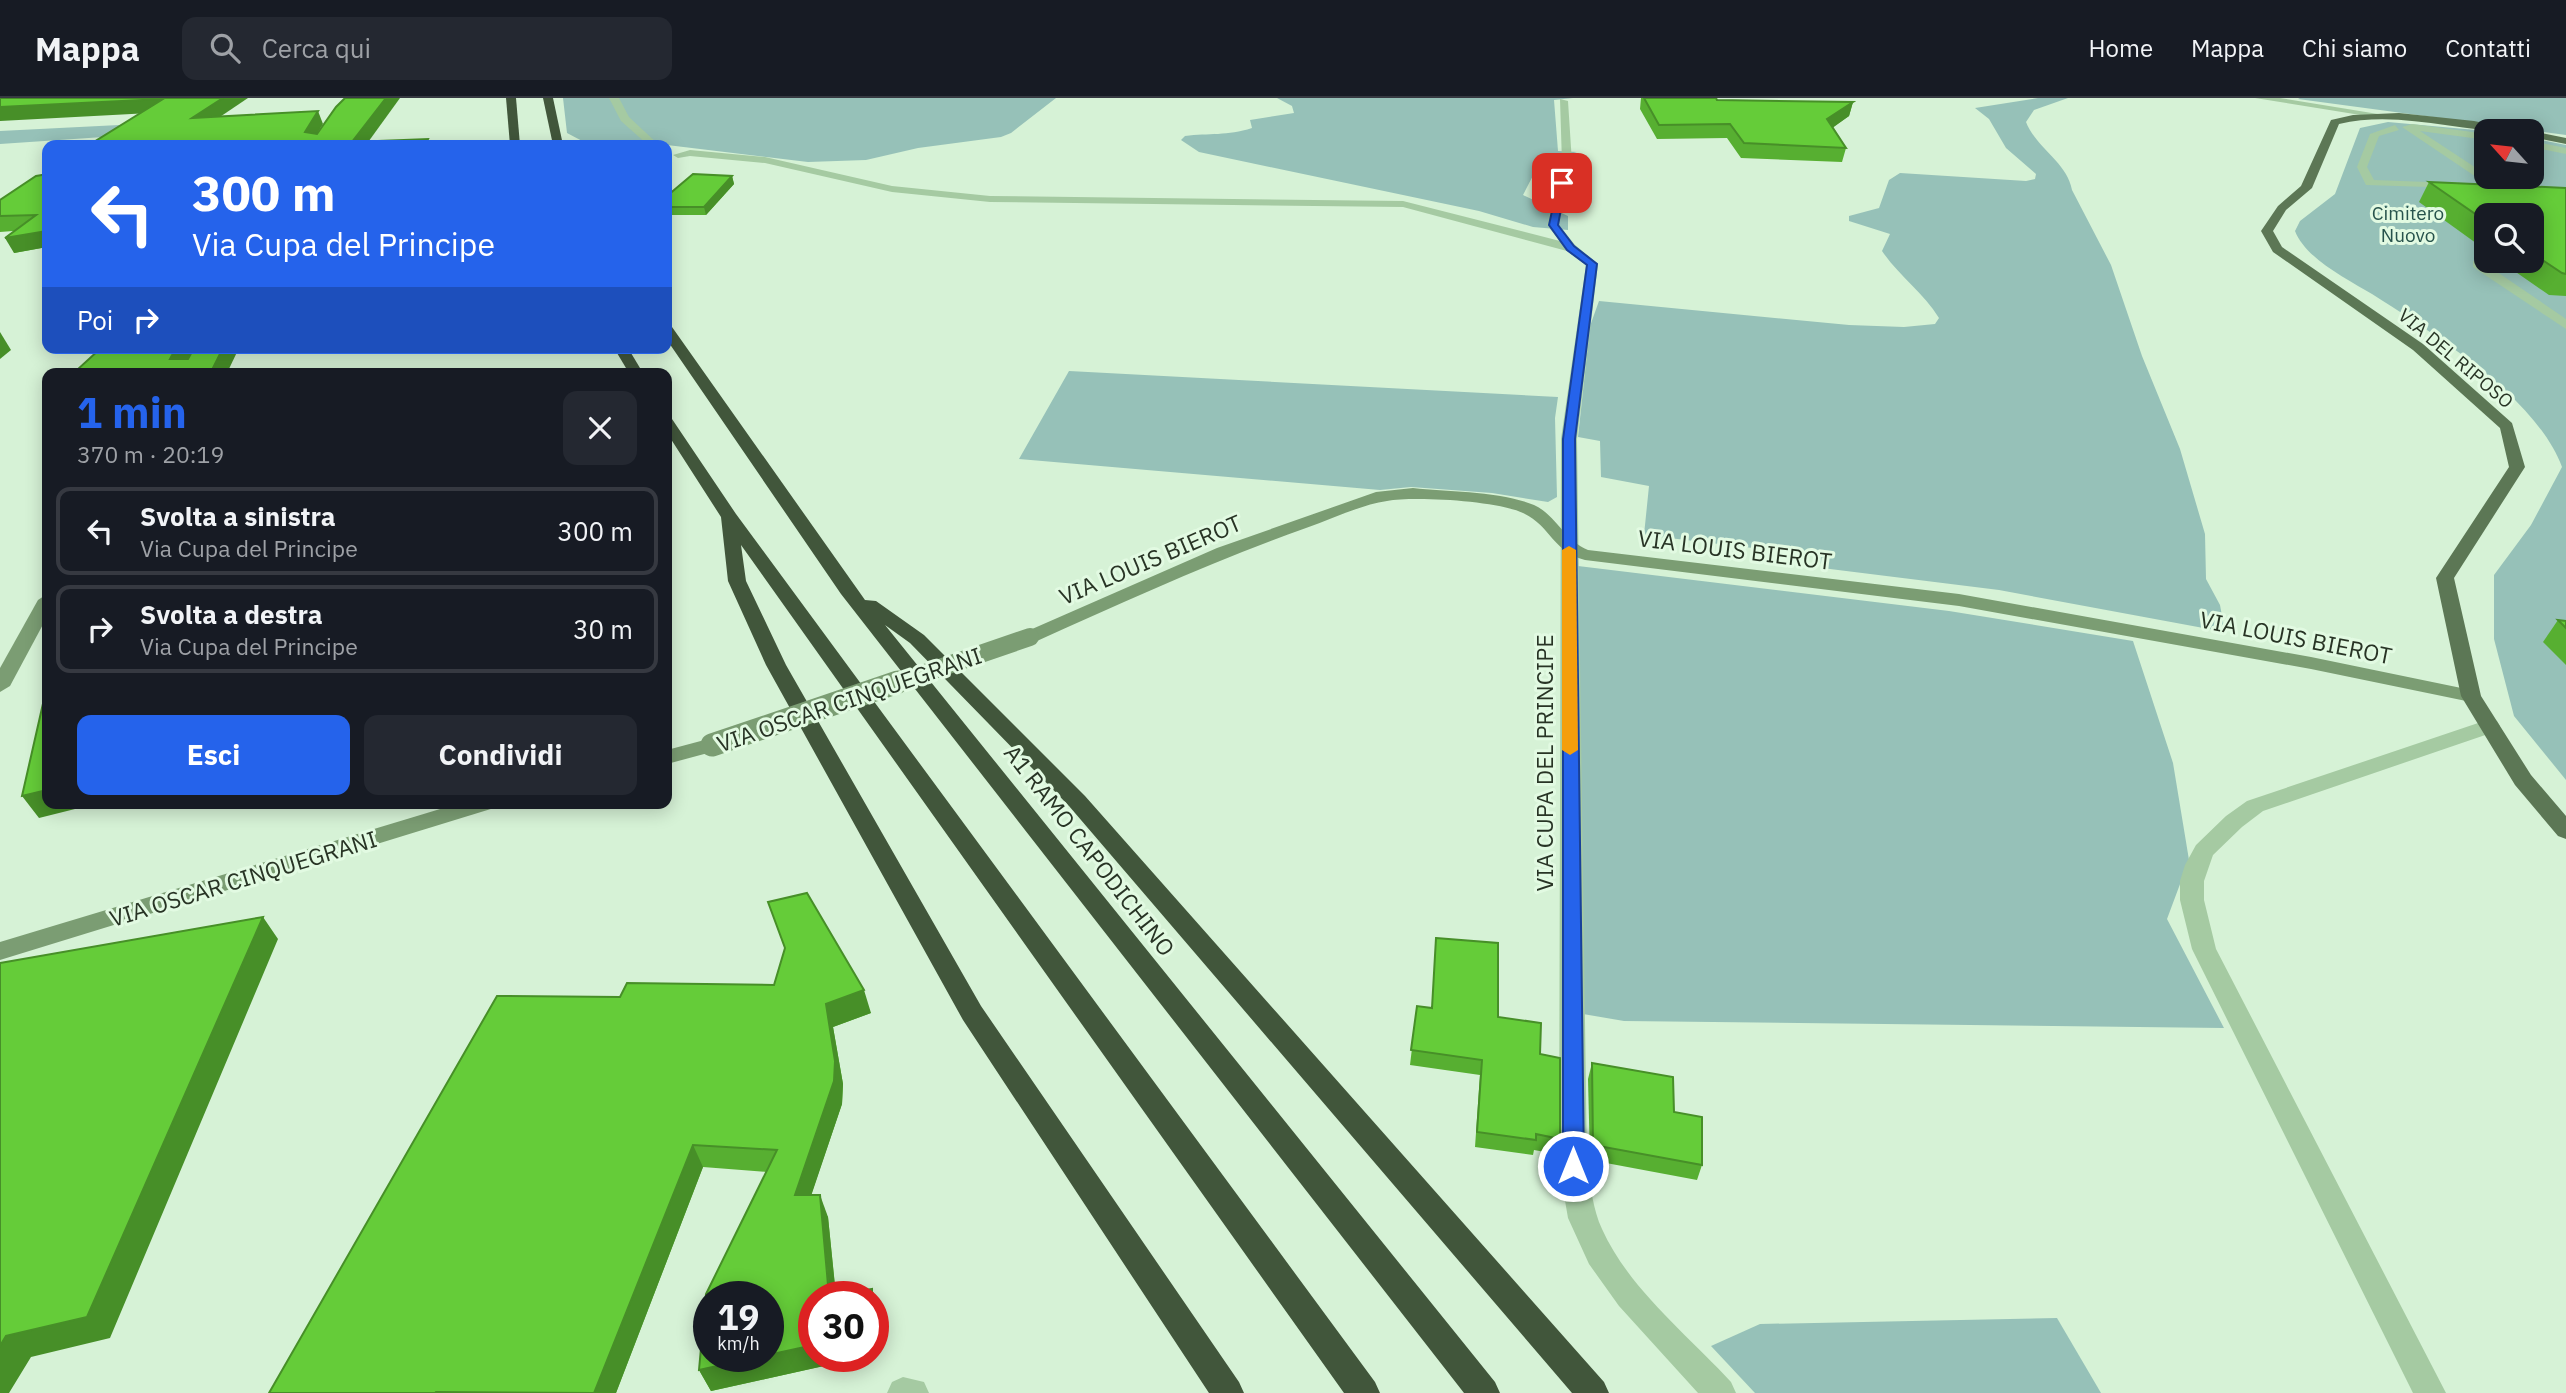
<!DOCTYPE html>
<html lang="it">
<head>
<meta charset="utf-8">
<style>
	:root { --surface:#171b24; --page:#242831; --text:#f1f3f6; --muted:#9ea1a6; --line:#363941; --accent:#2563eb }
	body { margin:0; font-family:"IBM Plex Sans",sans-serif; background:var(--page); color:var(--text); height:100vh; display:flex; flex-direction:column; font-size:26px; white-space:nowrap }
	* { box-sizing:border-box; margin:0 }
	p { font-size:23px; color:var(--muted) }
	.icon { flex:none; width:38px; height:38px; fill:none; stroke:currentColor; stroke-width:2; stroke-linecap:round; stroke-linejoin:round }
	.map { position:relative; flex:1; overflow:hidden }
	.details { position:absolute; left:42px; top:270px; width:630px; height:441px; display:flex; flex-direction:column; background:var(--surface); border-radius:14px; box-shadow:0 4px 18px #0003 }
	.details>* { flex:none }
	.hud { position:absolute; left:42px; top:42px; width:630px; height:214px; border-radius:14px; box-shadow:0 4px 18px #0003; background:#2563eb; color:#fff; overflow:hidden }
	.needle { width:46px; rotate:297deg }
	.controls { position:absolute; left:2474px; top:21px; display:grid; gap:14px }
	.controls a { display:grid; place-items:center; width:70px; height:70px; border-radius:14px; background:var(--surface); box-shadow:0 4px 18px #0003; font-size:35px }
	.speed { position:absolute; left:693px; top:1183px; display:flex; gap:14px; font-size:35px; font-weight:700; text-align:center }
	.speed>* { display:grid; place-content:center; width:91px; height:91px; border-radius:50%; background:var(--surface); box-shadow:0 4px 18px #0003; line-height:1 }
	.speed small { font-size:18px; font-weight:400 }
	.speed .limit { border:10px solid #d22; background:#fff; color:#111 }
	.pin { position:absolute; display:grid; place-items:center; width:60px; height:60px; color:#fff; margin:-30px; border-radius:14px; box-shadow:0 4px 10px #0006 }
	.me { position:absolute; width:77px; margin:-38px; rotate:0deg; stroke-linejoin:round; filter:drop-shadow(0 0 5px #0008) }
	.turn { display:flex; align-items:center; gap:24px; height:147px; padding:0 35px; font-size:32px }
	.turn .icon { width:91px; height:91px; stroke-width:2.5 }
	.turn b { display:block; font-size:49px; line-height:60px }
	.then { display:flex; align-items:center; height:66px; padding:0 35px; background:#0003; gap:14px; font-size:26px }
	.round { display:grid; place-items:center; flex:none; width:74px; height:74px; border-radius:14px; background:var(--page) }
	.summary { display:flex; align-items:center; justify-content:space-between; height:119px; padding:0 35px }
	h1 { font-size:42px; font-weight:700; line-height:52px; color:var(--accent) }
	.action { display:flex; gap:14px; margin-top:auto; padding:14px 35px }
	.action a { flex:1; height:80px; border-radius:14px; background:var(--accent); color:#fff; font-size:28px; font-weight:700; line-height:80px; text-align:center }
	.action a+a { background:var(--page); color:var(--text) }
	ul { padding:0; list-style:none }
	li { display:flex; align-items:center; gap:21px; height:88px; margin:0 14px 10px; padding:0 21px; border:4px solid var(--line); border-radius:14px }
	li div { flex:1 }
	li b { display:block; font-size:26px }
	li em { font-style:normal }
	header { display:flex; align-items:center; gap:42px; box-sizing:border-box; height:98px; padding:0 35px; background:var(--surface); border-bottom:2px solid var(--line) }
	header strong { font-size:33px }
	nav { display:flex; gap:38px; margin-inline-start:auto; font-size:24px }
	.search { width:490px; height:63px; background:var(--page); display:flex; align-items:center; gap:18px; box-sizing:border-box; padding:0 24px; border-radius:14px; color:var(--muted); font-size:26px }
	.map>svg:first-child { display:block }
	.green { fill:#96c1b8; fill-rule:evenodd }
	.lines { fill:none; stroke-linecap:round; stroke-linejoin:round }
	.street { fill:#a5caa2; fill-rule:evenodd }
	.secondary { fill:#7b9d73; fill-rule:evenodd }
	.primary { fill:#5c7755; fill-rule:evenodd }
	.highway { fill:#41563b; fill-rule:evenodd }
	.secondary-bridge-far1 { stroke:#7b9d73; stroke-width:18 }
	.secondary-bridge { stroke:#7b9d73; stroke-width:23 }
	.wall { fill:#57af31 }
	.shaded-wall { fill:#478f28 }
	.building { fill:#65cc39; stroke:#478f28; stroke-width:2 }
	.route { fill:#2563eb; stroke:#184099; stroke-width:2 }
	.slow { fill:#f59e0b }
	.labels { text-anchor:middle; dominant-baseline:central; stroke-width:6; stroke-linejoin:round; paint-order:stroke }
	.far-park-label { font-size:19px; fill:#27534c; stroke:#e2fae2 }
	.far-street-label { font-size:19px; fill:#283425; stroke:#e2fae2 }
	.street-label { font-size:23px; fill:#283425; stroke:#e2fae2 }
</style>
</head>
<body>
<header>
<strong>Mappa</strong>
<div class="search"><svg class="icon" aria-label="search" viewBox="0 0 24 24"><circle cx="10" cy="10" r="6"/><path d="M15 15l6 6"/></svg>Cerca qui</div>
<nav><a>Home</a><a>Mappa</a><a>Chi siamo</a><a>Contatti</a></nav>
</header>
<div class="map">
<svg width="2566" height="1295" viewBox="0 0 2566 1295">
	<rect width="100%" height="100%" fill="#d6f2d6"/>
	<g class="green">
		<polygon points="563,0 1056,0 1011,35 1001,39 918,50 866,62 808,64 667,47 586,45 567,35"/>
		<path d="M1277,0H1573L1554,2L1558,53L1577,54L1539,66L1523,97L1568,118V132L1533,129L1479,113L1199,54L1181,42L1185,38C1209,35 1227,38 1252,30L1250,22L1294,15L1292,8Z"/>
		<path d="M2038,0H2068L2034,12L2026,24C2036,50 2067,64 2072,92L2111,167L2142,258L2180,351L2205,436L2206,481L2220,507L2225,534L1999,492L1822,470L1819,458L1644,437L1649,388L1601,379L1600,343L1578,339L1590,228L1599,203L1849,227L1904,229L1935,226L1939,220C1923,194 1899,178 1882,153L1890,136L1849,123V118L1879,110L1889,82L1900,75L2026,83L2035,81L2036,76L2006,50L1989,21L1975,10Z"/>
		<polygon points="2300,0 2566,0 2566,37 2298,1"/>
		<path d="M2388,24L2487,33V79H2532V40L2566,47V682L2514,618L2494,541V477L2531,427L2562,369C2537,300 2433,235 2372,196C2347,181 2306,161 2295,133L2300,123L2335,96L2360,30ZM2487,117H2532V163H2487Z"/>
		<polygon points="119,27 137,34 133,37 0,46 0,33"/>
		<polygon points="1069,273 1558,299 1555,320 1557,399 1548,404 1492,395 1411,389 1380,392 1019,361"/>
		<polygon points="1578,468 1949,513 2133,543 2173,665 2189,762 2167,821 2224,930 1624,923 1583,916"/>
		<polygon points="2057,1220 2101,1295 1755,1295 1711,1248 1760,1226"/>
	</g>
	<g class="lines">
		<g class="street">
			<polygon points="609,0 619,0 629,19 659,47 648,47 621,23"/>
			<polygon points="2255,0 2280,0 2384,17 2379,20"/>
			<path d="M1560,1L1568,3L1572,65L1559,127L1575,147L1598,166L1577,341L1587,1068C1591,1089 1593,1112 1602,1131C1629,1191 1688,1237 1731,1284L1736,1295H1698L1619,1208L1589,1166L1568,1120L1559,1068L1561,341L1586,167L1567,153L1403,109L990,104L892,94L765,65L690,58L678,60L673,57L690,52L765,59L892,88L990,98L1403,103L1560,143L1547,127L1562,65Z"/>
			<polygon points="2412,26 2487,36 2487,42 2420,33 2502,87 2502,91 2494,91 2402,29"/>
			<polygon points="2395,27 2399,32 2379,38 2367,69 2374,82 2455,85 2459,86 2459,90 2366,87 2357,69 2370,36"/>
			<polygon points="2532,43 2566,50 2566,56 2532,49"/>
			<polygon points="2473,163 2481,163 2566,221 2566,231 2473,169"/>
			<polygon points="2490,621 2497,623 2500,628 2497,633 2263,713 2242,729 2213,757 2204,783 2204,802 2216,851 2446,1295 2413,1295 2192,851 2180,802 2180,783 2185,767 2196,747 2226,718 2247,703"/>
			<polygon points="903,1279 924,1284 929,1295 887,1295 892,1284"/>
		</g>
		<g class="secondary">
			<path d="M1413,390C1449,394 1500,393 1534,407C1556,417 1565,443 1588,452L1959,496L2311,559L2471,592L2481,598L2471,604L2311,571L1959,508L1585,462C1553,454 1550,427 1523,415C1498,403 1415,398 1387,403C1360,407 1332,421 1306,430C1214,463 1126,503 1037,543H1023L1020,539L1023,535L1217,450L1376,394Z"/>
			<polygon points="47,496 47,519 10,588 0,594 0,570 38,502"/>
			<polygon points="712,640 722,647 719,652 667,666 667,652"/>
			<polygon points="460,705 497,705 494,710 0,862 0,844"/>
		</g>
		<g class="primary">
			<path d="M2399,15L2474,23L2522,33C2461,36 2401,11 2339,26L2312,90L2286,112L2273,133L2282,149L2423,246L2512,325L2525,369L2454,480L2481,598L2531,677L2566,718V741L2558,738L2515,687L2461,598L2436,480L2509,369L2500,330L2413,252L2273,154L2261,133L2278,108L2301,88L2331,22L2353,17Z"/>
			<polygon points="2531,33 2532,33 2566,40 2566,46 2532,39"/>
		</g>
		<g class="highway">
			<polygon points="506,0 516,0 520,47 510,47"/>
			<polygon points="543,0 553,0 563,47 553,47"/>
			<polygon points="667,228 672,229 865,502 876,503 924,537 1085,698 1604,1284 1609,1295 1572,1295 1069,708 910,545 885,527 1495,1284 1500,1295 1464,1295 841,496 667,242"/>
			<polygon points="614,250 628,250 643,275 629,275"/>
			<polygon points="667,319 672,321 736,416 1375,1284 1380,1295 1344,1295 741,447 746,483 786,567 981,908 1239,1284 1244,1295 1209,1295 963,922 766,567 728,483 721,419 667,335"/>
		</g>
		<polyline class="secondary-bridge-far1" points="893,586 1030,539"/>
		<polyline class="secondary-bridge" points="712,647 898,584"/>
	</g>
	<g class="wall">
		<polygon points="1641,0 1716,0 1717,2 1853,4 1849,18 1833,29 1846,50 1842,64 1741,60 1727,40 1657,41 1640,11"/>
		<polygon points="47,74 47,149 14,155 13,133 0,134 0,102"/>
		<polygon points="732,78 734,86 706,117 667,117 667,98"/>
		<polygon points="2429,84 2566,90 2566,198 2549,197 2500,163 2532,163 2532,117 2487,117 2487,153 2419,104"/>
		<polygon points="2558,522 2566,523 2566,567 2543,544"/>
		<polygon points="768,804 871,915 833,929 843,986 842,1006 811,1097 828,1119 836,1197 872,1191 880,1212 877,1256 711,1293 699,1272 767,1074 703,1069 616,1295 269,1295 620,899 774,887 785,851"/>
		<polygon points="1436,840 1498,919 1540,956 1560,1041 1556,1056 1534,1052 1533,1057 1475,1049 1480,977 1410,967 1417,908 1432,910"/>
		<polygon points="1592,965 1674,1014 1702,1067 1697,1082 1590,1062 1588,981"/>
	</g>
	<g class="shaded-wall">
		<polygon points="223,0 248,0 199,33 192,20"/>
		<polygon points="386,0 400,0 366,47 352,44"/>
		<polygon points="163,1 169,14 0,23 0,9"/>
		<polygon points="1853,4 1849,18 1824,36 1827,21"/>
		<polygon points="318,13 323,26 310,47 305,34"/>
		<polygon points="732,78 734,86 706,117 704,109"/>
		<polygon points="47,133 47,149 14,155 5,140"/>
		<polygon points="0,234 11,252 0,261"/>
		<polygon points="176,250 194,250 180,275 170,261"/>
		<polygon points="223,250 239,250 227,275 182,275"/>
		<polygon points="47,692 47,705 99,705 39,720 22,698"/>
		<polygon points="263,819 278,841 110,1240 31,1259 9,1295 0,1295 0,1248"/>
		<polygon points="864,892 871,915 833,929 843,986 842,1006 804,1119 795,1097 826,906"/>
		<polygon points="693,1047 703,1069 616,1295 594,1295"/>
		<polygon points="820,1097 828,1119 836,1199 830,1199"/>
		<polygon points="872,1191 880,1212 877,1256 873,1257 873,1199 872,1199"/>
		<polygon points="814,1247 814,1258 869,1258 711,1293 699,1272 763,1258 768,1258 768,1257"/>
	</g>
	<g class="building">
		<polygon points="0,0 223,0 192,20 318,13 305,34 317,36 336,9 345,0 386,0 352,44 428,41 425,47 89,47 163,1 0,9"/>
		<polygon points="1644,0 1716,0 1717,2 1853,4 1827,21 1846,50 1744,45 1730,26 1659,27"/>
		<polygon points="47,74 47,133 5,140 36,117 0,118 0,102 36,78 42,77"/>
		<polygon points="693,76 732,78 704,109 667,109 667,98"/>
		<polygon points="2429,84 2566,90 2566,176 2562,175 2532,155 2532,117 2487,117 2487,124"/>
		<polygon points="101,250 176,250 170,261 188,261 194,250 223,250 212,272 182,275 76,275 78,271"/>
		<polygon points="2558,522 2566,523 2566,530"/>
		<polygon points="47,588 47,692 22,698"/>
		<polygon points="807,795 864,892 826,906 835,963 834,983 795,1097 820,1097 829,1198 872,1191 872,1199 814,1199 814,1247 768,1257 768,1199 709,1199 709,1258 763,1258 699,1272 706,1196 777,1052 693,1047 594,1295 436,1294 435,1295 269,1295 497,898 620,899 627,885 774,887 785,850 768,804"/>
		<polygon points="263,819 87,1219 6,1238 0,1248 0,865"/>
		<polygon points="1436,840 1498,845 1498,919 1541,925 1540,956 1560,960 1560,1041 1536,1036 1536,1042 1477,1034 1482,962 1411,952 1417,908 1432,910"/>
		<polygon points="1592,965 1673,979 1674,1014 1702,1019 1702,1067 1593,1047"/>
	</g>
	<polygon class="route" points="1562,83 1566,85 1558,127 1574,148 1597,166 1575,341 1584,1068 1581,1075 1573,1078 1566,1075 1563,1068 1563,341 1587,167 1567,152 1549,127 1558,85"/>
	<polygon class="slow" points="1569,448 1576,452 1578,652 1570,657 1562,652 1562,452"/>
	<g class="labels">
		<g class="far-park-label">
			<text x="2408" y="115">Cimitero<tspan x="2408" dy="22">Nuovo</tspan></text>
		</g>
		<g class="far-street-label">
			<text transform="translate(2456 260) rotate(40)">VIA DEL RIPOSO</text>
		</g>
		<g class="street-label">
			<text transform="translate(1735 451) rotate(7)">VIA LOUIS BIEROT</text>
			<text transform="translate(1150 461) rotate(-23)">VIA LOUIS BIEROT</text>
			<text transform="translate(2296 539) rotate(11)">VIA LOUIS BIEROT</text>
			<text transform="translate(849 601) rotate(-19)">VIA OSCAR CINQUEGRANI</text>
			<text transform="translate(1544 665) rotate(-90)">VIA CUPA DEL PRINCIPE</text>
			<text transform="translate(1090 752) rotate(52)">A1 RAMO CAPODICHINO</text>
			<text transform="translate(243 780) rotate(-17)">VIA OSCAR CINQUEGRANI</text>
		</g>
	</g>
</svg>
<div class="controls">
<a><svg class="needle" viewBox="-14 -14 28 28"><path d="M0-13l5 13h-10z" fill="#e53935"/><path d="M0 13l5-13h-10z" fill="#9ea1a6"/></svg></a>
<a><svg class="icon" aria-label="search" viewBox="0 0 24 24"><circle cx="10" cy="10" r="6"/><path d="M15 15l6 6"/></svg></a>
</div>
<div class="speed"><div>19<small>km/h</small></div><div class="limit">30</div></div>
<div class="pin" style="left:1562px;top:85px;background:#d93025"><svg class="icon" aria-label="arrive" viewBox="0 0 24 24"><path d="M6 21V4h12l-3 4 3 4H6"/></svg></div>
<svg class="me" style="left:1573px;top:1068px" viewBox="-20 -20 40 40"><circle r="17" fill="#2563eb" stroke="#fff" stroke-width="3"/><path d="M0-11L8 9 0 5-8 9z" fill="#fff"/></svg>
<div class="hud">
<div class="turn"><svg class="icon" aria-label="left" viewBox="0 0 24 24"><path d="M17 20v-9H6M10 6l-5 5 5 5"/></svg><div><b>300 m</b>Via Cupa del Principe</div></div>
<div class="then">Poi<svg class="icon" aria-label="right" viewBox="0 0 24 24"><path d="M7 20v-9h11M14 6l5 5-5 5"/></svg></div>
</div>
<section class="details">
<div class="summary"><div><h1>1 min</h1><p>370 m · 20:19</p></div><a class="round"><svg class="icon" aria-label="close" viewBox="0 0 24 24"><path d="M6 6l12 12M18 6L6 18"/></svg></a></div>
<ul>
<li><svg class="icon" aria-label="left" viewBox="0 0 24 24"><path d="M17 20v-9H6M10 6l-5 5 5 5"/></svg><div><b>Svolta a sinistra</b><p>Via Cupa del Principe</p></div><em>300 m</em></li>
<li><svg class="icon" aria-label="right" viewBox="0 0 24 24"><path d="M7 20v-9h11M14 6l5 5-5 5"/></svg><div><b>Svolta a destra</b><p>Via Cupa del Principe</p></div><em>30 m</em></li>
</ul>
<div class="action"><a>Esci</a><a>Condividi</a></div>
</section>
</div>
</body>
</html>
